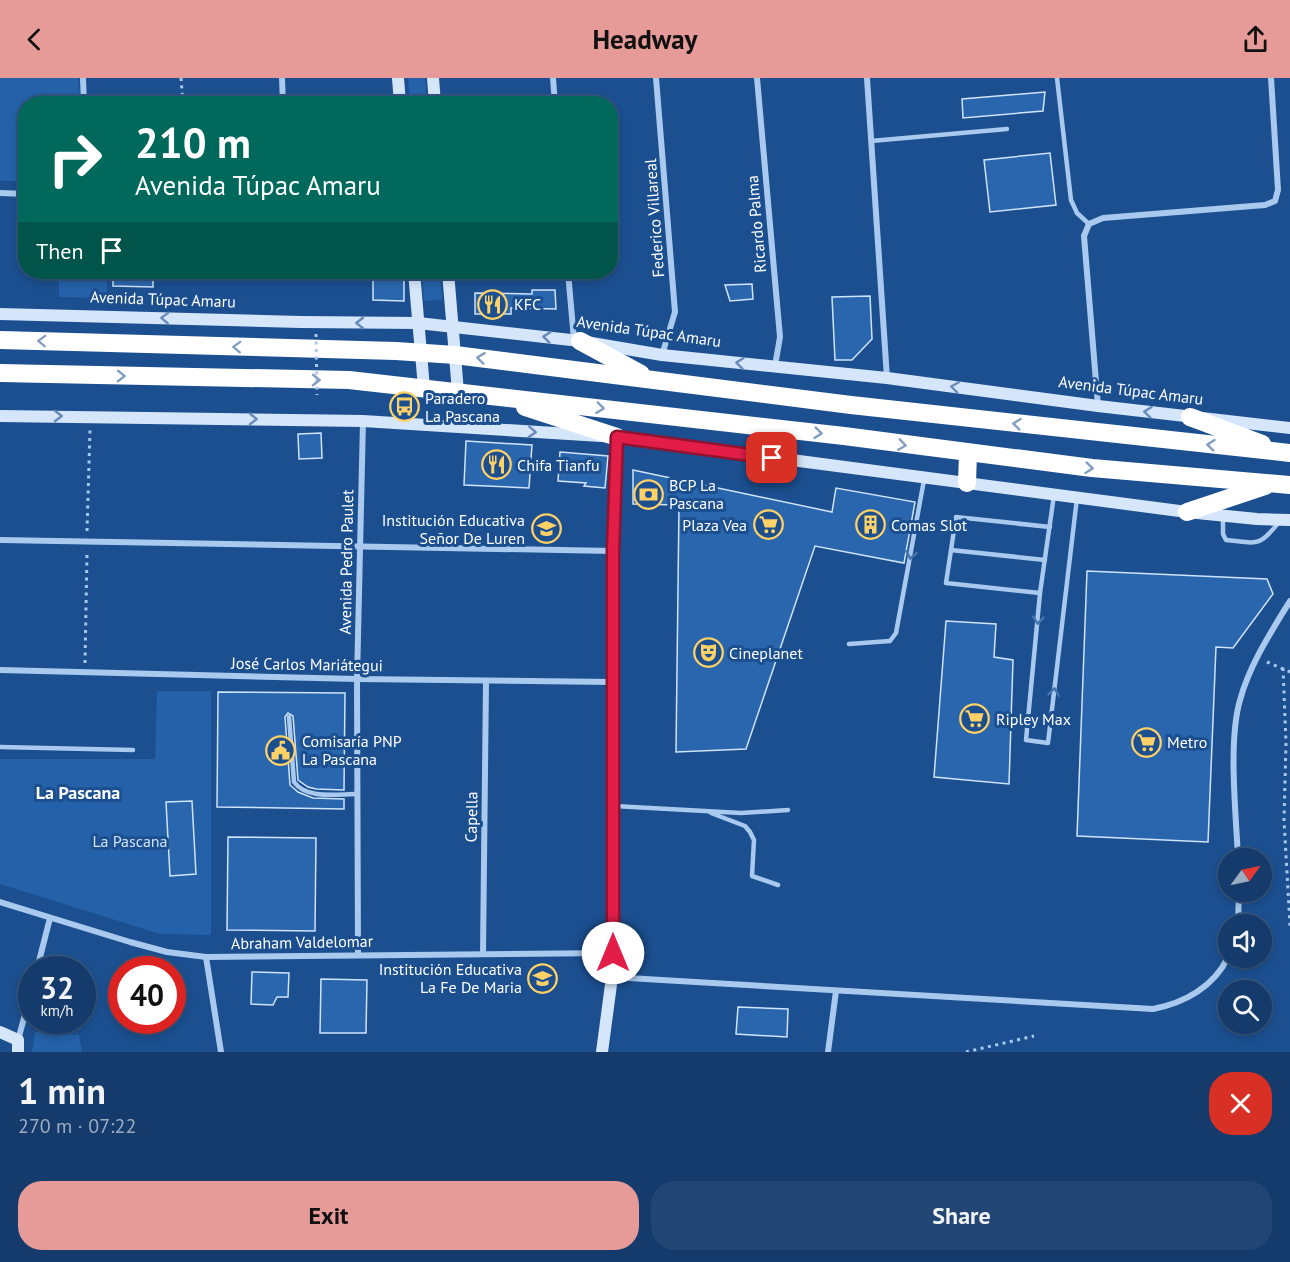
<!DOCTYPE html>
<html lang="en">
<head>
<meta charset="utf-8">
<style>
	:root { --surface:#143b6b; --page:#214673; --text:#f1f3f6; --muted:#9dadc1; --line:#33557e; --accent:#e69b98 }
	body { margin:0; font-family:"PT Sans",sans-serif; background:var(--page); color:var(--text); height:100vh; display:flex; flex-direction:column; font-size:22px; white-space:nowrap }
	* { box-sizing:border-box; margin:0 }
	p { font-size:20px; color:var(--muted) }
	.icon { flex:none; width:33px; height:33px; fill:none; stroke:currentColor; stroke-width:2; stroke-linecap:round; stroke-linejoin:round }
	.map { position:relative; height:974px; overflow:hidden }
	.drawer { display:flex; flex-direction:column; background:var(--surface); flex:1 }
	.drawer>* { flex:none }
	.hud { position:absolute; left:18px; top:18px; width:600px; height:183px; border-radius:24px; box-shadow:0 3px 9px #0003,0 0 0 2px var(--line); background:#00695c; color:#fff; overflow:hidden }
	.needle { width:39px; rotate:57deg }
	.controls { position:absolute; left:1218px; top:770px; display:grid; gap:12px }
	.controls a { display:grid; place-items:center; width:54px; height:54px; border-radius:50%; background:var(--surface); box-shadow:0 3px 9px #0003,0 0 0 2px var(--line); font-size:30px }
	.speed { position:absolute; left:18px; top:878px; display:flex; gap:12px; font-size:30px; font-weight:700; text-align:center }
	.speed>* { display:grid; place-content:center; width:78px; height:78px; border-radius:50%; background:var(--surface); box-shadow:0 3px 9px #0003,0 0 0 2px var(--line); line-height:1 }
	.speed small { font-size:15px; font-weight:400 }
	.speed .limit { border:9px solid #d22; background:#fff; color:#111 }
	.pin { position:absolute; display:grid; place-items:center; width:51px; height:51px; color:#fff; margin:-26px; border-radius:12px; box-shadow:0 3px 9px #0006 }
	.me { position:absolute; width:66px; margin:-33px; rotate:0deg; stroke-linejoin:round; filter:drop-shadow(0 0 4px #0008) }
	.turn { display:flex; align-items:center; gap:21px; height:126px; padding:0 18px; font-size:27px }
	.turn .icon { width:78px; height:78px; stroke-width:2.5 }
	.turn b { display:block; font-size:42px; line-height:51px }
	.then { display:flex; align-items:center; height:57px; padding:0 18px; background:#0003; gap:12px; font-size:22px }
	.round { display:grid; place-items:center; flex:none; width:63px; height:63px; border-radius:24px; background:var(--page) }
	.head { display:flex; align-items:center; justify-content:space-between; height:102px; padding:0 18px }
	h1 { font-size:36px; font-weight:800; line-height:45px }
	.cta { display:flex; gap:12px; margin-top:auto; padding:12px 18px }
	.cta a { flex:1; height:69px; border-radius:24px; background:var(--accent); color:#111; font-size:24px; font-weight:800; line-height:69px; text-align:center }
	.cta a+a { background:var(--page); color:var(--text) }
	header { display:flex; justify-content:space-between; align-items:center; height:78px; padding:0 18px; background:var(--accent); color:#111; font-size:27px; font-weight:800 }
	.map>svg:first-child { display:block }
	.green { fill:#2461a8 }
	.building { fill:#2a66ad; stroke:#cfe3fa; stroke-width:1.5 }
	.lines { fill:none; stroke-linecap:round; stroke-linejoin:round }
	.path { stroke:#a9c9ee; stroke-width:3; stroke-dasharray:3 4.5; stroke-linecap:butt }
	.lane { stroke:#a9c9ee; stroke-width:4.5 }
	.street { stroke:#a9c9ee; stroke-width:6 }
	.secondary { stroke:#d6e6fa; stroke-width:12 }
	.highway { stroke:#fff; stroke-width:18 }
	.path-bridge { stroke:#a9c9ee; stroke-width:3; stroke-dasharray:3 4.5; stroke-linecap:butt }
	.oneway { stroke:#668bba }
	.oneway2 { stroke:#829ec1 }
	.oneway3 { stroke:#4674ac }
	.route-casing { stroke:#92132f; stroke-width:15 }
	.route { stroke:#e11d48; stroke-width:10 }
	.labels { text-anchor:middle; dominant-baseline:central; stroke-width:6; stroke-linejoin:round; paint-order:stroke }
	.street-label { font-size:16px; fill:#fff; stroke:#1b4f8f }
	.poi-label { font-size:16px; fill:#fff; stroke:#1b4f8f; text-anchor:start }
	.park-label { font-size:16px; fill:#cfe3fa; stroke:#1b4f8f }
	.neighbourhood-label { font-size:18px; font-weight:bold; fill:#fff; stroke:#1b4f8f }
</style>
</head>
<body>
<header><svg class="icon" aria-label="back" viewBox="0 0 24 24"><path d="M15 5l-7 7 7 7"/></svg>Headway<svg class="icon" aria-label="share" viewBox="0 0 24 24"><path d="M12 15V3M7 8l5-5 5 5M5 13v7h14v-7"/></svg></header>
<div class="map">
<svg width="1290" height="974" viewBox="0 0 1290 974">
	<rect width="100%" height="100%" fill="#1b4f8f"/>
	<g class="green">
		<polygon points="0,0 78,0 81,25 26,26 25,103 0,103"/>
		<polygon points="408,0 425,0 427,25 410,25"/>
		<polygon points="59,194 107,194 107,220 59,219"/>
		<polygon points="422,194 440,194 442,222 424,223"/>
		<polygon points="157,613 211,613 211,857 160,856 0,806 0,681 155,681"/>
		<polygon points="35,954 79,957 82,974 32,974"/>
	</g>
	<g class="building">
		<polygon points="1045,14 1043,33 963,40 962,21"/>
		<polygon points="1050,75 1056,127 990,134 984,82"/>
		<polygon points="113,194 153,194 153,209 113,208"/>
		<polygon points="373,194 404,194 404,223 373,222"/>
		<polygon points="752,206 753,221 730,223 725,207"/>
		<polygon points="532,212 555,212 556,231 511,230 511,236 475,236 475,215 532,216"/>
		<polygon points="870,218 872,261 852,282 835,282 832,219"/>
		<polygon points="321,355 322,380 299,381 298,356"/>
		<polygon points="466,363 532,367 529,410 464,407"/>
		<polygon points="560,374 608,378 605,410 584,408 586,405 558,403"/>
		<polygon points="633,392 832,434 836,410 915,424 904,485 815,468 746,671 676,674 679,427 633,426"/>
		<polygon points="1087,493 1267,501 1273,516 1233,570 1216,569 1208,764 1077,758"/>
		<polygon points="946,543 996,546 994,579 1013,582 1009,706 934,699"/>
		<polygon points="218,614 345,615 344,712 316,711 308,709 298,702 293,638 288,635 285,639 290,707 298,714 313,720 344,721 344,731 217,729"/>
		<polygon points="192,723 196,796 170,798 166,724"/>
		<polygon points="228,759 316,760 315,853 227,852"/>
		<polygon points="252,894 289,895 288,919 277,919 273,927 251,926"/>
		<polygon points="321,901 367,902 366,955 320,955"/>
		<polygon points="738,929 788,931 787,959 736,956"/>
	</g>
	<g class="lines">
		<g class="path">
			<polyline points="181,0 183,26"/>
			<polyline points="87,453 90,352"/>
			<polyline points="1267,584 1290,594"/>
			<polyline points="85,585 87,475"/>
			<polyline points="1283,590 1286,665 1284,742 1290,848"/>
			<polyline points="966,974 1034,958"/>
		</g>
		<g class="lane">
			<polyline points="1057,0 1071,122 1077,135 1089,146"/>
			<polyline points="871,63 1007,51"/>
			<polyline points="1054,417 1040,515 1026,662 1048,665 1077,420"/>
			<path d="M1223,438V456L1226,462C1257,465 1259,470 1279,444"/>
			<polyline points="951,472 1045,482"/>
			<polyline points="1040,515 946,505 956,439 1050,449"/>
			<polyline points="849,566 890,563 896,555 924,402"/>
			<path d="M289,639L294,704C307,722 338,716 357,716"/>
			<polyline points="0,669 133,672"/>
			<polyline points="614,728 741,735 788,732"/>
			<polyline points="711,735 745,748 750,754 754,762 752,798 778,807"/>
		</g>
		<g class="street">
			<polyline points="83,0 84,26"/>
			<polyline points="282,0 283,26"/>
			<polyline points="553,0 555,26"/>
			<polyline points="656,0 675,234 662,277"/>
			<polyline points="757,0 780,259 775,288"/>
			<polyline points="867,0 887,300"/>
			<polyline points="0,115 26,116"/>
			<polyline points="568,194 574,262"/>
			<polyline points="1098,328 1084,158 1089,146 1103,140 1265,127 1275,123 1278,112 1271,0"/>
			<polyline points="0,462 613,473"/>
			<polyline points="0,592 357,601 613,604"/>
			<path d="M1238,780C1236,735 1228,664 1240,622C1250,586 1271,554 1290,523"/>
			<polyline points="0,824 130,864 167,874 206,879 613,875"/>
			<polyline points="1238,846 1239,813"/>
			<polyline points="483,876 486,603"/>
			<polyline points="358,877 357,601 363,343"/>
			<polyline points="206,879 221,974"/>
			<polyline points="37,891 50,840"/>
			<path d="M612,899C792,910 972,919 1153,931C1184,925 1214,909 1228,879"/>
			<polyline points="18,962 32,911"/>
			<polyline points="828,974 836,913"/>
		</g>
		<g class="secondary">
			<polyline points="398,0 400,26"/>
			<polyline points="433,0 435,26"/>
			<polyline points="414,194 424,310"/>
			<polyline points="448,194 458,314"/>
			<polyline points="0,236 301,244 418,245 580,263 662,277 887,300 1098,328 1290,350"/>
			<polyline points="0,338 363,343 617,359 1187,434 1257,441 1290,442"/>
			<polyline points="0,954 18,962 18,974"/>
			<polyline points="602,974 612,899 613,875 613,473 617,359"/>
		</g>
		<g class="highway">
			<polyline points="0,262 396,273 455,277 851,327 1290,375"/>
			<polyline points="580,263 641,296"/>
			<polyline points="0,295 349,302 844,358 1092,390 1290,407"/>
			<polyline points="525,329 617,359"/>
			<polyline points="1190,339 1262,366"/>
			<polyline points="967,405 968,375"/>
			<polyline points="1187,434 1265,408"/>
		</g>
		<polyline class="path-bridge" points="316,256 317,317"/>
	</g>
	<defs><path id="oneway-chevron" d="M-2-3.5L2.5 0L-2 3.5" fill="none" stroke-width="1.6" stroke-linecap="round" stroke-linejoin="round" transform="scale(1.5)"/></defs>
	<g class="oneway">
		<use href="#oneway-chevron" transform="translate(165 240) rotate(-178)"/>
		<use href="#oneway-chevron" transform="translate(360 245) rotate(-180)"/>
		<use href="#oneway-chevron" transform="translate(547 259) rotate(-174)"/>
		<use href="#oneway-chevron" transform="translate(740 285) rotate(-174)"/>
		<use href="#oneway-chevron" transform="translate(955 309) rotate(-172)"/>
		<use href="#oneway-chevron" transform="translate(1148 334) rotate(-174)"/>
		<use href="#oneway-chevron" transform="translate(58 338)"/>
		<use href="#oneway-chevron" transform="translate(253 341) rotate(1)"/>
		<use href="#oneway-chevron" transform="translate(532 354) rotate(3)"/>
	</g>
	<g class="oneway2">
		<use href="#oneway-chevron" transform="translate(42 263) rotate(-178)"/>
		<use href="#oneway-chevron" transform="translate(237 269) rotate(-178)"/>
		<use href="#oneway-chevron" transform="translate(481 280) rotate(-173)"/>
		<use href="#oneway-chevron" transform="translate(121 298) rotate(1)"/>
		<use href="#oneway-chevron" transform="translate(316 302) rotate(1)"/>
		<use href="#oneway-chevron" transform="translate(600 330) rotate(7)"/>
		<use href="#oneway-chevron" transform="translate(1017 346) rotate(-174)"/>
		<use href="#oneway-chevron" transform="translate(818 355) rotate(6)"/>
		<use href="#oneway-chevron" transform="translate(902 367) rotate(8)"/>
		<use href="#oneway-chevron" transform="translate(1211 367) rotate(-174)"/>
		<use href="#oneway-chevron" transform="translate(1089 390) rotate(6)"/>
	</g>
	<g class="oneway3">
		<use href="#oneway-chevron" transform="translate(911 477) rotate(100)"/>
		<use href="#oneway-chevron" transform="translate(1038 542) rotate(96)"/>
		<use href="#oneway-chevron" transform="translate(1054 614) rotate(-83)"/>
	</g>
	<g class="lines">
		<defs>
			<polyline id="route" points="613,875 613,472 617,359 772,380"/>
		</defs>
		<use href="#route" class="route-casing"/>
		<use href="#route" class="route"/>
	</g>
	<defs>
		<symbol id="restaurant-ring" viewBox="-11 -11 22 22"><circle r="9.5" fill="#1b4f8f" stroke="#ffd166" stroke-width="1.5"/><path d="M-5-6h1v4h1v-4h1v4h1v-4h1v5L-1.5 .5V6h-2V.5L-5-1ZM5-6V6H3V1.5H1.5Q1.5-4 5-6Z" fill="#ffd166"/></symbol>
		<symbol id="bus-ring" viewBox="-11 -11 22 22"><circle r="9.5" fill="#1b4f8f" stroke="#ffd166" stroke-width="1.5"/><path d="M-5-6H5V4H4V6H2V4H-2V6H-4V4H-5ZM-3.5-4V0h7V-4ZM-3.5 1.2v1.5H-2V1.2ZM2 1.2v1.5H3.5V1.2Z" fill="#ffd166"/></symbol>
		<symbol id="bank-ring" viewBox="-11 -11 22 22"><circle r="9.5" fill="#1b4f8f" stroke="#ffd166" stroke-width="1.5"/><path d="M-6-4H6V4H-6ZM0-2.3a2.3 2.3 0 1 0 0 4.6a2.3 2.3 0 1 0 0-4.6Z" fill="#ffd166"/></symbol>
		<symbol id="supermarket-ring" viewBox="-11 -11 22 22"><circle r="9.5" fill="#1b4f8f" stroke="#ffd166" stroke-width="1.5"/><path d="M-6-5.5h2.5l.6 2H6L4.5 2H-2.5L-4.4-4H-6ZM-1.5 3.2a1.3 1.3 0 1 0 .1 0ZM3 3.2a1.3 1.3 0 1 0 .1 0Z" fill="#ffd166"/></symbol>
		<symbol id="building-ring" viewBox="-11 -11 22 22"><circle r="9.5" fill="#1b4f8f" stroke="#ffd166" stroke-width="1.5"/><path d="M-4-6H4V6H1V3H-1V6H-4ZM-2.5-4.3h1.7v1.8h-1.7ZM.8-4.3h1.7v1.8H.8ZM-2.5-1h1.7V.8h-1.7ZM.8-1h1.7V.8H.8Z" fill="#ffd166"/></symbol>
		<symbol id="school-ring" viewBox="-11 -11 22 22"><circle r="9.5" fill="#1b4f8f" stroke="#ffd166" stroke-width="1.5"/><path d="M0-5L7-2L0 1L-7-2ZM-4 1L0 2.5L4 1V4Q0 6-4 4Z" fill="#ffd166"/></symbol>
		<symbol id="theatre-ring" viewBox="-11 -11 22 22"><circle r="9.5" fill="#1b4f8f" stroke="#ffd166" stroke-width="1.5"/><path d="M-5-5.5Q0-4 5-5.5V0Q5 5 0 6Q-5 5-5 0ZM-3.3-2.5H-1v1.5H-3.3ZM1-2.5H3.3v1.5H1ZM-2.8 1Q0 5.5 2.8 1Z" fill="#ffd166"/></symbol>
		<symbol id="civic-ring" viewBox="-11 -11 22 22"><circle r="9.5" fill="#1b4f8f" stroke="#ffd166" stroke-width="1.5"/><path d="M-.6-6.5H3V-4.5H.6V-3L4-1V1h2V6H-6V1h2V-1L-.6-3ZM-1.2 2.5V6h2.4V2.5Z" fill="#ffd166"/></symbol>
	</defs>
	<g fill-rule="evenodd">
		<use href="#restaurant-ring" x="476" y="210" width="33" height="33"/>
		<use href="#bus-ring" x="388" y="312" width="33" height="33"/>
		<use href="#restaurant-ring" x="480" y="370" width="33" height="33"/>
		<use href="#bank-ring" x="632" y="400" width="33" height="33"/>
		<use href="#supermarket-ring" x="752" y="430" width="33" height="33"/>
		<use href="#building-ring" x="854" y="430" width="33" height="33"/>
		<use href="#school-ring" x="530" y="434" width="33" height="33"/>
		<use href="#theatre-ring" x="692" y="558" width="33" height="33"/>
		<use href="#supermarket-ring" x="958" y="624" width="33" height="33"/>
		<use href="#supermarket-ring" x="1130" y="648" width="33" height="33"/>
		<use href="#civic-ring" x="264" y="656" width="33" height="33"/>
		<use href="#school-ring" x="526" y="884" width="33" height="33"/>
	</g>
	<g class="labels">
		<g class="street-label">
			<text transform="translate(654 140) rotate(-94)">Federico Villareal</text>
			<text transform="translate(756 146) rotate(-95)">Ricardo Palma</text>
			<text transform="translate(163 221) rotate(2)">Avenida Túpac Amaru</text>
			<text transform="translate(649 253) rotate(8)">Avenida Túpac Amaru</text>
			<text transform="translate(1131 312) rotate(7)">Avenida Túpac Amaru</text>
			<text transform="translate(346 484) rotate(-89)">Avenida Pedro Paulet</text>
			<text transform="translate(307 586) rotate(1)">José Carlos Mariátegui</text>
			<text transform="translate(471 739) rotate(-89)">Capella</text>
			<text transform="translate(302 864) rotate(-1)">Abraham Valdelomar</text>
		</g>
		<g class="poi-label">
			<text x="514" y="226">KFC</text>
			<text x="425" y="320">Paradero<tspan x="425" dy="18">La Pascana</tspan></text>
			<text x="517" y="387">Chifa Tianfu</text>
			<text x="669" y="407">BCP La<tspan x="669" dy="18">Pascana</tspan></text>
			<text x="525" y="442" text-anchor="end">Institución Educativa<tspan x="525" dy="18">Señor De Luren</tspan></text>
			<text x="747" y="447" text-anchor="end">Plaza Vea</text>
			<text x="891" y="447">Comas Slot</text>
			<text x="729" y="575">Cineplanet</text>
			<text x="996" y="641">Ripley Max</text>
			<text x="302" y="663">Comisaría PNP<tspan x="302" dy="18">La Pascana</tspan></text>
			<text x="1167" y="664">Metro</text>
			<text x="522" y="891" text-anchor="end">Institución Educativa<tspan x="522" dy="18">La Fe De Maria</tspan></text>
		</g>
		<g class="park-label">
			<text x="130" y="763">La Pascana</text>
		</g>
		<g class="neighbourhood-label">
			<text x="78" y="714">La Pascana</text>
		</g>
	</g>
</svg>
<div class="controls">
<a><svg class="needle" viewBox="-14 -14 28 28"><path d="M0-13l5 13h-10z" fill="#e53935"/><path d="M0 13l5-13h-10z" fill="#9dadc1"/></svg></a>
<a><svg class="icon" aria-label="sound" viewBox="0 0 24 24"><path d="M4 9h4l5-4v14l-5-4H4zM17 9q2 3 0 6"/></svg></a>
<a><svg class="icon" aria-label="search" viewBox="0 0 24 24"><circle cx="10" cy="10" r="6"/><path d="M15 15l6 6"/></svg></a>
</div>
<div class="speed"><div>32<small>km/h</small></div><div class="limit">40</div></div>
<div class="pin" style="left:772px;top:380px;background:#d93025"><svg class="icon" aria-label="arrive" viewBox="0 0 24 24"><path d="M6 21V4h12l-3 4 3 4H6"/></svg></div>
<svg class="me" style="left:613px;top:875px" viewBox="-20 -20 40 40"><circle r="19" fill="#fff"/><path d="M0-13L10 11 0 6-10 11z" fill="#e11d48"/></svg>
<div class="hud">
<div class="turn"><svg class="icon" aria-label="right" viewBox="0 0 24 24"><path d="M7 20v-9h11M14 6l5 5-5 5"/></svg><div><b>210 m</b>Avenida Túpac Amaru</div></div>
<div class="then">Then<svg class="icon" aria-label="arrive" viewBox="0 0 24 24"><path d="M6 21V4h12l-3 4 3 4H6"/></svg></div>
</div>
</div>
<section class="drawer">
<div class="head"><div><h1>1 min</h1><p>270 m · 07:22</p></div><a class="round" style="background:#d93025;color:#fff"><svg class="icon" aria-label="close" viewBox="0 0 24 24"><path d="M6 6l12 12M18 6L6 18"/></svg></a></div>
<div class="cta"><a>Exit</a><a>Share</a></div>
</section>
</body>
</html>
